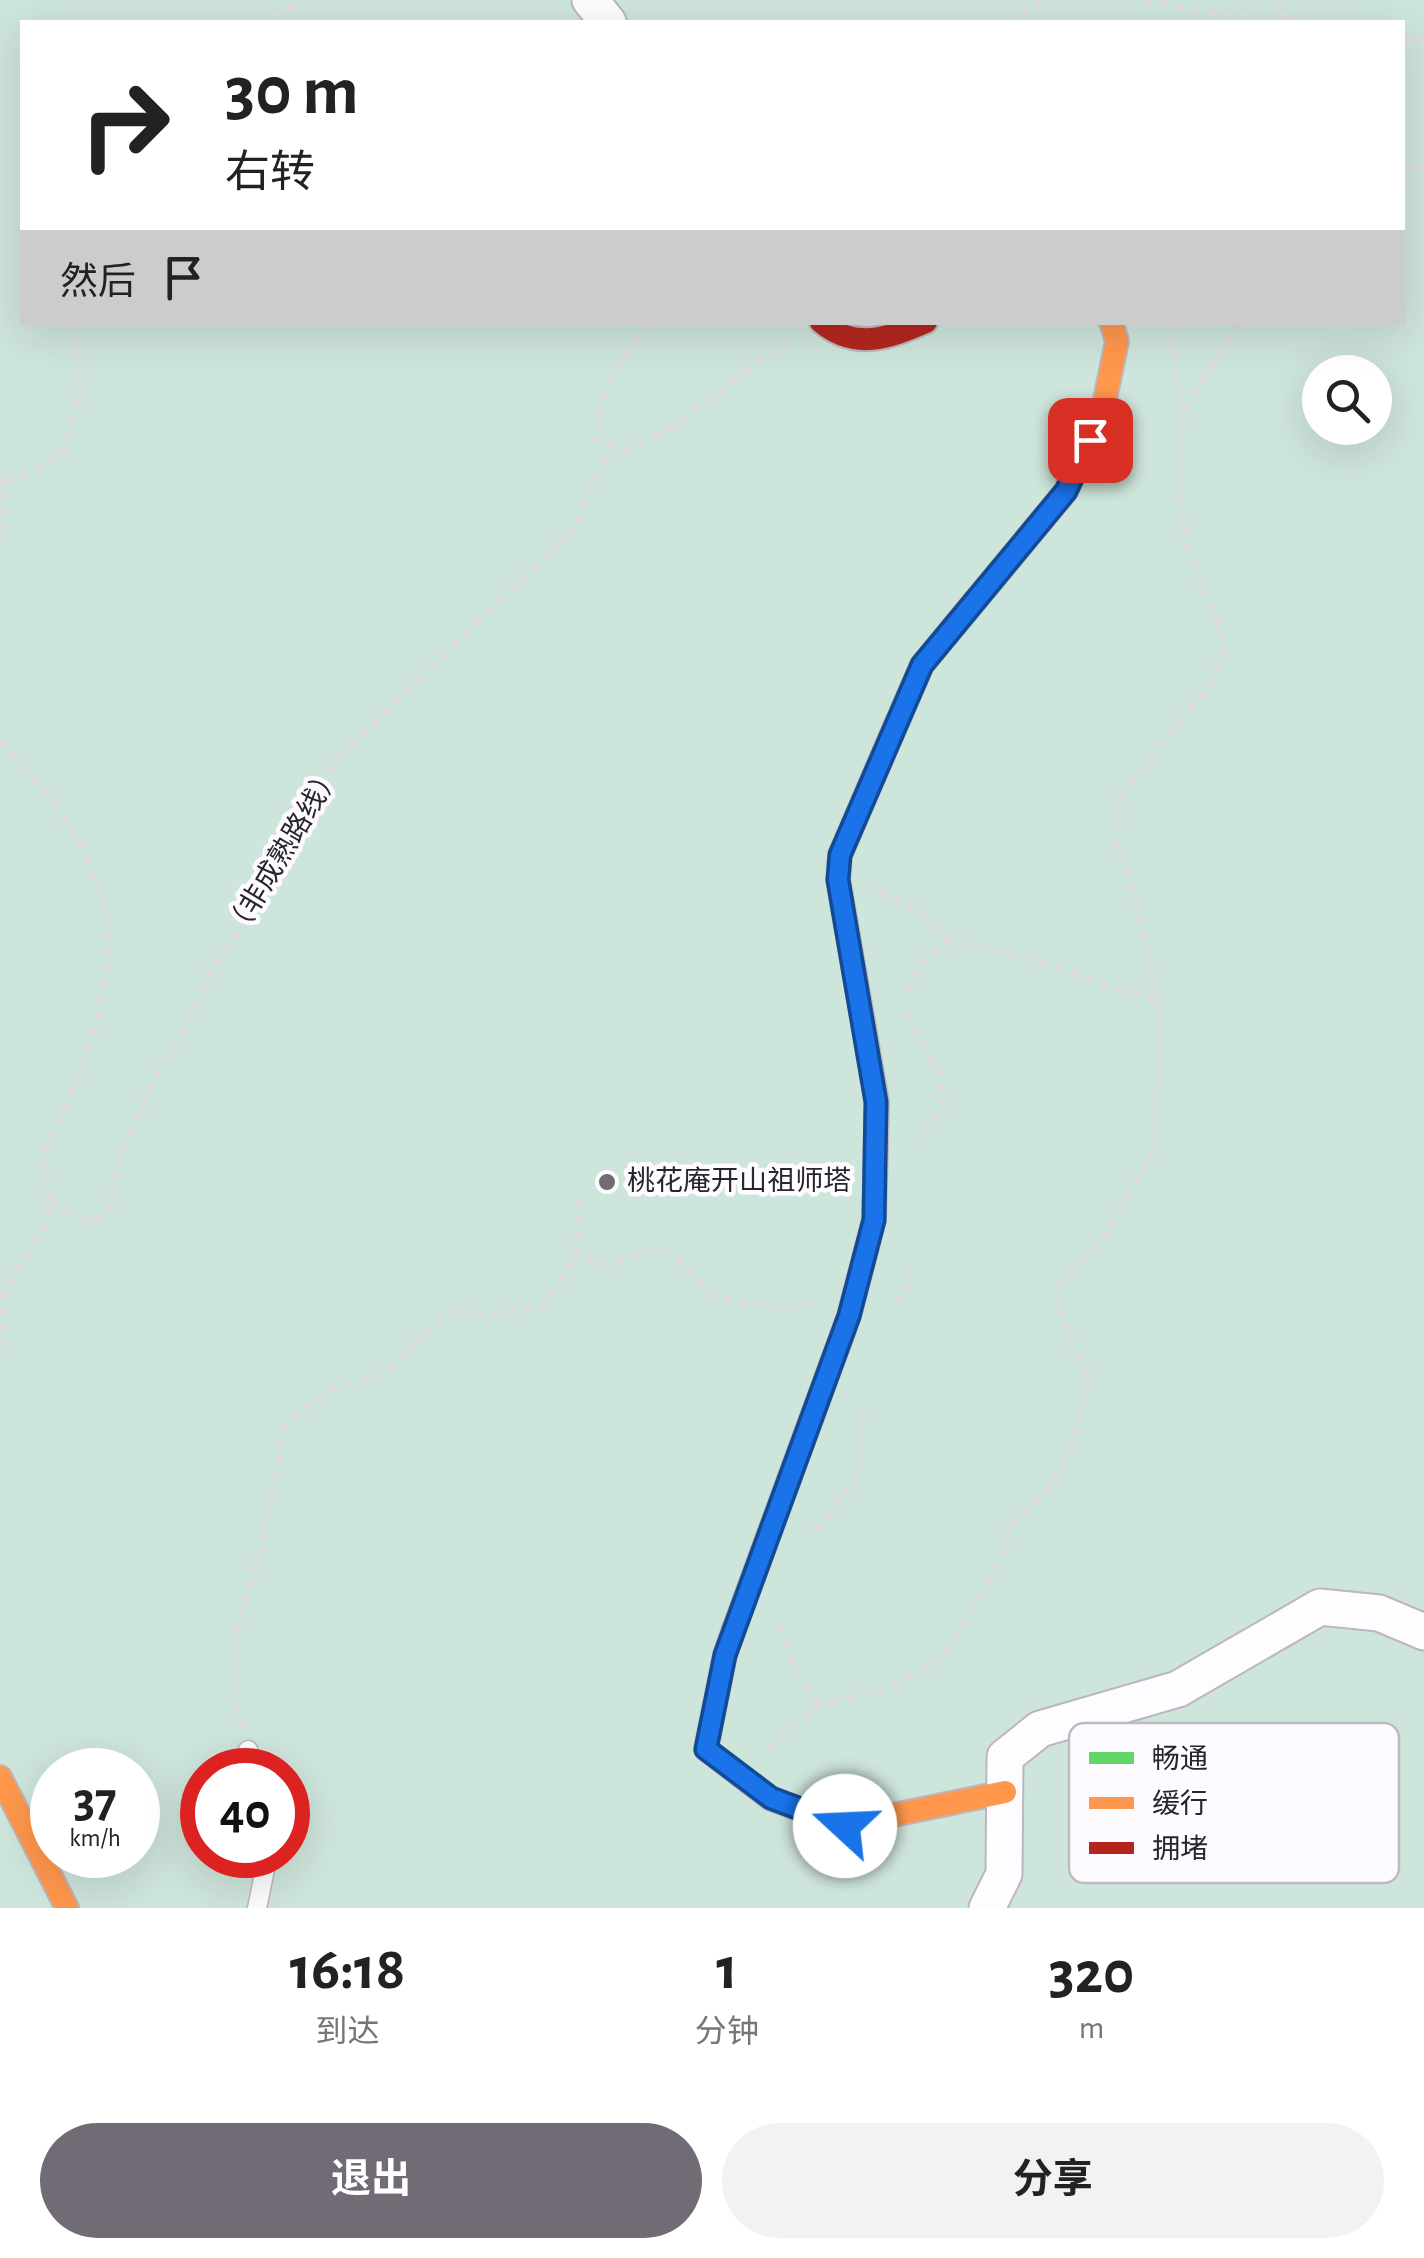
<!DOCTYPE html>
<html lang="zh">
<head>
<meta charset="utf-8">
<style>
	:root { --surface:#fff; --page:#f2f2f2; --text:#222; --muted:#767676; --accent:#706b74 }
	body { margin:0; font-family:"Alegreya Sans","Noto Sans SC",sans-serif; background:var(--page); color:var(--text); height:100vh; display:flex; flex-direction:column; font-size:38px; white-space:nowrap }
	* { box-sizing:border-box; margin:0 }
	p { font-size:32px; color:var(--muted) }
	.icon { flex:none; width:55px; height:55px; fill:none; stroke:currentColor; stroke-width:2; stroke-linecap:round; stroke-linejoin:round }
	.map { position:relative; height:1908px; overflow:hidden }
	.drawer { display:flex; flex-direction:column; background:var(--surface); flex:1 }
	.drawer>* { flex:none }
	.top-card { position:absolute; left:20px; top:20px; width:1385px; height:305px; border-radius:0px; box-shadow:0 10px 40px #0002; background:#fff; color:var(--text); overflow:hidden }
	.fabs { position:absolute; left:1302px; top:355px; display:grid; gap:20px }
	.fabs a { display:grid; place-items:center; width:90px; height:90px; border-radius:50%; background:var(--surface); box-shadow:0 10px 40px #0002; font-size:50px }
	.speed { position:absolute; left:30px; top:1748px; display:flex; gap:20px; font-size:50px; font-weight:700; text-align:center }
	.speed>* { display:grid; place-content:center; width:130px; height:130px; border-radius:50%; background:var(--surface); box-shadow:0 10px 40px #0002; line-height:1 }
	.speed small { font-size:25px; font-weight:400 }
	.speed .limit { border:15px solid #d22; background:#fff; color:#111 }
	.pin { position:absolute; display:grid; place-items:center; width:85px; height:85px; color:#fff; margin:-42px; border-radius:20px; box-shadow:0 5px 15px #0006 }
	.me { position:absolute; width:110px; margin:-55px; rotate:290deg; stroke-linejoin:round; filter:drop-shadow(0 0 8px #0008) }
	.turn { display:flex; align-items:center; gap:35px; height:210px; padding:0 40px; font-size:45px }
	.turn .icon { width:130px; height:130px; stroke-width:2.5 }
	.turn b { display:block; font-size:70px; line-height:85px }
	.then { display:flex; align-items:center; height:95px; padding:0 40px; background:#0003; gap:20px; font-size:38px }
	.eta { display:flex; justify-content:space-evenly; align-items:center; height:170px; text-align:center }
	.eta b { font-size:60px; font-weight:700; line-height:70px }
	.action { display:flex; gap:20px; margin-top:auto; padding:20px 40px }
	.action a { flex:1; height:115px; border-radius:60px; background:var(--accent); color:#fff; font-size:40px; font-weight:700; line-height:115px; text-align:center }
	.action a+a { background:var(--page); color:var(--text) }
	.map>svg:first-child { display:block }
	.green { fill:#cee5db; fill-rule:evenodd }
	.building { fill:#d1c5be; stroke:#beb9ba; stroke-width:2.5 }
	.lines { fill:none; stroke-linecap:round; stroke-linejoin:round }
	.lane-casing { stroke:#bbb6bf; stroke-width:21 }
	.street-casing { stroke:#bbb6bf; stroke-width:39 }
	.fast-casing { stroke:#bbb6bf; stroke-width:26 }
	.slow-casing { stroke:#bbb6bf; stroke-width:26 }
	.jam-casing { stroke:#bbb6bf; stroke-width:26 }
	.path { stroke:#dedce0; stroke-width:6; stroke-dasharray:8 8; stroke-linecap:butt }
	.lane { stroke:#fdfcfe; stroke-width:18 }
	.street { stroke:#fdfcfe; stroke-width:35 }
	.fast { stroke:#63d668; stroke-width:22 }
	.slow { stroke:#ff974d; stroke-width:22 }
	.jam { stroke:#b3261e; stroke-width:22 }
	.route-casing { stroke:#114b97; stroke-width:25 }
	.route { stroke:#1a73e8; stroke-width:18 }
	.poi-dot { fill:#706b74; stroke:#fdfbff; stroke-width:4 }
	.labels { text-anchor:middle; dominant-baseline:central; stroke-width:9; stroke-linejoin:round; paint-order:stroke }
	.street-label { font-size:28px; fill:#29252c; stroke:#fdfbff }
	.poi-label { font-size:28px; fill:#29252c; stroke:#fdfbff; text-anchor:start }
	.key { fill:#fdfbff; stroke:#bdbbc0; stroke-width:2.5 }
	.key-label { font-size:28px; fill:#29252c }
</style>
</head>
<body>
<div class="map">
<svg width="1424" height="1908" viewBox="0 0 1424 1908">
	<rect width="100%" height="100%" fill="#f4eef9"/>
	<path class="green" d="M0,0H1424V1908H0ZM22,22H1402V322H22ZM1320,372H1375V428H1320ZM52,1770H138V1855H52ZM202,1770H288V1855H202Z"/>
	<polygon class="building" points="607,1172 616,1184 607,1191 598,1179"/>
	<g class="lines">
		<defs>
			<g id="lane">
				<polyline points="248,1750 256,1770"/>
				<polyline points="257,1908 268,1855"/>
			</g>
			<g id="street">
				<polyline points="590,0 608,22"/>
				<polyline points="987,1908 1004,1874 1005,1757 1040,1729 1178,1689 1320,1607 1379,1613 1424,1632"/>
			</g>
			<polyline id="fast" points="734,1629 849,1316 874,1220 877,1102 838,879 840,855 891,736"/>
			<g id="slow">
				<polyline points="891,736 922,665 1066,491 1102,414 1117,341 1111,322"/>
				<polyline points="734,1629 725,1655 706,1749 771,1799 845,1825 1005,1792"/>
				<polyline points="0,1777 67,1908"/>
			</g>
			<path id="jam" d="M821,322C855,351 889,338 926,322"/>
		</defs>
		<use href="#lane" class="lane-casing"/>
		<use href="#street" class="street-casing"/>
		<use href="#fast" class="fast-casing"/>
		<use href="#slow" class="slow-casing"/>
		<use href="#jam" class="jam-casing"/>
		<g class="path">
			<path d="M1144,0C1183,9 1222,17 1262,19C1286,20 1309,17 1333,22"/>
			<polyline points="1278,0 1287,18"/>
			<polyline points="259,22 306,0"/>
			<polyline points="1009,22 1042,0"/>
			<polyline points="1402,37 1424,42"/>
			<polyline points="1402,179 1424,161"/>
			<polyline points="646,322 606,387 595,439 624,450 672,428 788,340"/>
			<polyline points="1184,410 1239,322"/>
			<polyline points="0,477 5,482 5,538 0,542"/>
			<polyline points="5,482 35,471 64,451 81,393 76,346 78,322"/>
			<polyline points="0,742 51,797 86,854 105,906 108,959 99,1014 77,1081 42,1157 51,1202 42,1231 1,1297 6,1347 0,1355"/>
			<polyline points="878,893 907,902 950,942"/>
			<polyline points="1157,1001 1140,913 1117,848 1120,797 1212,682 1225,643 1188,547 1177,494 1183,412 1170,322"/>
			<polyline points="905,1013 937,1068 944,1107 917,1143"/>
			<polyline points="579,1199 576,1253 609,1265 649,1251 672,1254 712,1296 773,1308 813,1303"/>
			<polyline points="51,1202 90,1222 111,1206 119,1156 157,1074 193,1015 206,978 258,906 312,799 343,753 573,530 610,445"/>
			<polyline points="897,1304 906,1286 908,1263"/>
			<polyline points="815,1531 858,1475 862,1404"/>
			<polyline points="780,1625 799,1679 820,1705"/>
			<polyline points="242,1728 235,1702 235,1636 259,1555 286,1421 331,1389 380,1377 450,1310 487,1316 546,1305 576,1253"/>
			<path d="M767,1750L820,1705L885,1689L943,1659L981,1596L1000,1559L1010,1526L1040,1499L1071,1451L1090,1378C1074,1349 1058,1320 1057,1286L1105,1235L1155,1148L1159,1046L1157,1001L1004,951L950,942L926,957L901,998"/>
		</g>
		<use href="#lane" class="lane"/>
		<use href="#street" class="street"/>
		<use href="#fast" class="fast"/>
		<use href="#slow" class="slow"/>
		<use href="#jam" class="jam"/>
	</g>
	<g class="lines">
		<defs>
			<polyline id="route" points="845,1826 771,1798 706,1749 725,1655 849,1316 874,1220 876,1102 838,880 840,855 922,665 1066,491 1090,440"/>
		</defs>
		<use href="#route" class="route-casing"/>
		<use href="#route" class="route"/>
	</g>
	<circle class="poi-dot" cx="607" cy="1182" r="10"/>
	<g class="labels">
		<g class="street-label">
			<text transform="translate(284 852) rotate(-59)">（非成熟路线）</text>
		</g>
		<g class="poi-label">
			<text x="627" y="1182">桃花庵开山祖师塔</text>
		</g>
	</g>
	<rect x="1069" y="1723" width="330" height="160" rx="15" class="key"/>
	<rect x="1089" y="1752" width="45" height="12" fill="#63d668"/>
	<rect x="1089" y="1797" width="45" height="12" fill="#ff974d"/>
	<rect x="1089" y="1842" width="45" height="12" fill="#b3261e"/>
	<g class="key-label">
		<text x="1152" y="1768">畅通</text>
		<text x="1152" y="1813">缓行</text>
		<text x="1152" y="1858">拥堵</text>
	</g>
</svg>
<div class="fabs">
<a><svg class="icon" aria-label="search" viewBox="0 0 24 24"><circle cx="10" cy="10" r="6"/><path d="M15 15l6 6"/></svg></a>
</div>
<div class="speed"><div>37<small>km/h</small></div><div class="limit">40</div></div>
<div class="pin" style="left:1090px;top:440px;background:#d93025"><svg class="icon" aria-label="arrive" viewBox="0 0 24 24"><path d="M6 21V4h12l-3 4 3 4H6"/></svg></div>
<svg class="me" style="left:845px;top:1826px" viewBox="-20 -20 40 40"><circle r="19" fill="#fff"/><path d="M0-13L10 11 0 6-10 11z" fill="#1a73e8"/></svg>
<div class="top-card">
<div class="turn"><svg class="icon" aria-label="right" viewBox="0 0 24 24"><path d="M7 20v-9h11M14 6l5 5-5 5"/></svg><div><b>30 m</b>右转</div></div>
<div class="then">然后<svg class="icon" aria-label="arrive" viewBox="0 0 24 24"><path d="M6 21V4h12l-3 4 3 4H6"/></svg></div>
</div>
</div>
<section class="drawer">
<div class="eta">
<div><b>16:18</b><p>到达</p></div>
<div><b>1</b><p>分钟</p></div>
<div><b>320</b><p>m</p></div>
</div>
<div class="action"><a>退出</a><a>分享</a></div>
</section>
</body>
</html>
